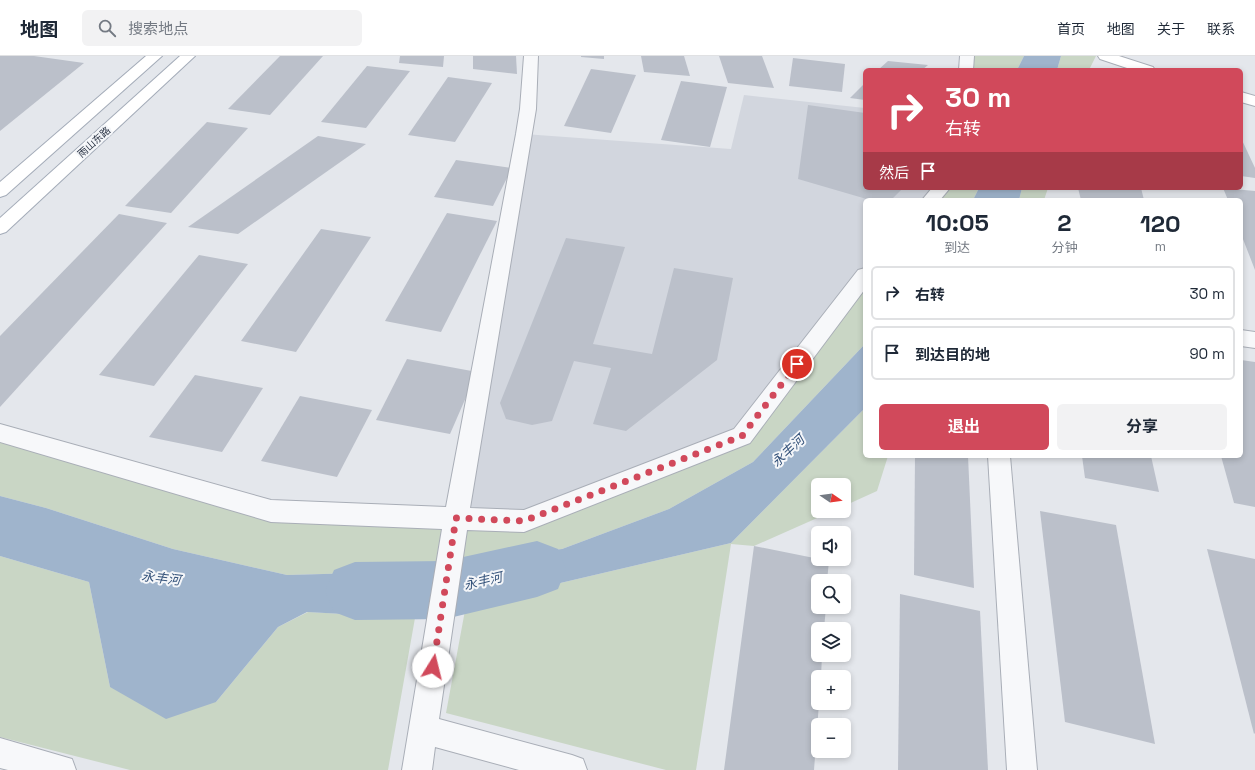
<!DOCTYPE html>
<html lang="zh">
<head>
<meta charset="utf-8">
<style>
	:root { --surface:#fff; --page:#f2f2f3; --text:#1f2937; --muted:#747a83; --line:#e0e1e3; --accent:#d1495b }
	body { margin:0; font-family:"Space Grotesk","Noto Sans SC",sans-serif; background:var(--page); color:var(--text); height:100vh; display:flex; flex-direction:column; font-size:15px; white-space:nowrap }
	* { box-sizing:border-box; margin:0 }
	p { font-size:13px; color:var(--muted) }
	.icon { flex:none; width:22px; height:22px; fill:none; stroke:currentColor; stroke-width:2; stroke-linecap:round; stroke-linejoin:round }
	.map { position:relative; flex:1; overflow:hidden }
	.drawer { position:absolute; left:863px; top:142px; width:380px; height:260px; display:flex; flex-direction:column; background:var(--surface); border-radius:6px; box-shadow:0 2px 6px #0003 }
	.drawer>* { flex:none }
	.guide { position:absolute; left:863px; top:12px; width:380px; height:122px; border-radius:6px; box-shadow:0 2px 6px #0003; background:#d1495b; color:#fff; overflow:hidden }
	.needle { width:26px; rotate:103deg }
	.controls { position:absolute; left:811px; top:422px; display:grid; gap:8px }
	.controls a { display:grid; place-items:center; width:40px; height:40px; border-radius:6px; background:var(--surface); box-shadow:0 2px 6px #0003; font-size:20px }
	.pin { position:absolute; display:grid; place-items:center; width:34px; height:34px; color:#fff; margin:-17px; border:2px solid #fff; border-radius:50%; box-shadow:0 1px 4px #0007 }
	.me { position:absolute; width:44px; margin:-22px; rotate:9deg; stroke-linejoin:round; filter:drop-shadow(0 0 3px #0008) }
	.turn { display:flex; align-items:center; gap:14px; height:84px; padding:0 16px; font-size:18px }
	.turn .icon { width:52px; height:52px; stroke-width:2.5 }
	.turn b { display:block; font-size:28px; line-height:34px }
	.then { display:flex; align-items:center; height:38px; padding:0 16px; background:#0003; gap:8px; font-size:15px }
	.eta { display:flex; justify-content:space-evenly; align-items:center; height:68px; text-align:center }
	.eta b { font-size:24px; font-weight:700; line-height:28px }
	.cta { display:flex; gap:8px; margin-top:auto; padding:8px 16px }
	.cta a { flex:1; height:46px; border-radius:6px; background:var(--accent); color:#fff; font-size:16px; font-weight:700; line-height:46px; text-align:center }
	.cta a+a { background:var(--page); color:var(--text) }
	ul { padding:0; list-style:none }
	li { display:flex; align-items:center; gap:12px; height:54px; margin:0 8px 6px; padding:0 8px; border:2px solid var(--line); border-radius:6px }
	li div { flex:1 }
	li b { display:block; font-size:15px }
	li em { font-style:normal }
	header { display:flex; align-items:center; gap:24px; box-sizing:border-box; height:56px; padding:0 20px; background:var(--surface); border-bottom:1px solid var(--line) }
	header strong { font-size:19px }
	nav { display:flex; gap:22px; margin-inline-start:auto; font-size:14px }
	.search { width:280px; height:36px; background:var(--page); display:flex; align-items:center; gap:10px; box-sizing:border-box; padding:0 14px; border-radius:6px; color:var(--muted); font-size:15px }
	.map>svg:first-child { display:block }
	.built { fill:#d2d6de }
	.green { fill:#c9d6c5 }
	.water { fill:#9fb4cc }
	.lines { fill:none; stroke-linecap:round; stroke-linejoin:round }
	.river { fill:#9fb4cc; fill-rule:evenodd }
	.building { fill:#bbc0ca }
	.street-casing { stroke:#a9aeb7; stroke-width:2 }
	.secondary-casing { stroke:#a9aeb7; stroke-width:2 }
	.primary-casing { stroke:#a3abb8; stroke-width:2 }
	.street { fill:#f7f8fa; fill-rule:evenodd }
	.secondary { fill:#fff; fill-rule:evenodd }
	.primary { fill:#fff; fill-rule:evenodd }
	.route { stroke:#d1495b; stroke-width:7; stroke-dasharray:0 12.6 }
	.labels { text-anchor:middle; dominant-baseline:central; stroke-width:4; stroke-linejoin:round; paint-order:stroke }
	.far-street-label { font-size:10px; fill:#2b3445; stroke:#f4f6f9 }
	.water-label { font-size:13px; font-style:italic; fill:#34527a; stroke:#f4f6f9 }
</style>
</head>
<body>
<header>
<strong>地图</strong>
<div class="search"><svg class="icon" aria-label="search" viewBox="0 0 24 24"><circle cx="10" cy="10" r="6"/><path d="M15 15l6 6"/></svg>搜索地点</div>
<nav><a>首页</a><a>地图</a><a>关于</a><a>联系</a></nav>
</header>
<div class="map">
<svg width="1255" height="714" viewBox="0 0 1255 714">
	<rect width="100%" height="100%" fill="#e4e7ec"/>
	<polygon class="built" points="744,39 865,52 865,132 941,132 931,144 865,144 865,219 742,380 524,465 456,463 524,78 731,93"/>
	<g class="green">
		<polygon points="967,0 1024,0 1017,14 966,14"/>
		<polygon points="1061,0 1096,0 1089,14 1057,14"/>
		<polygon points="941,132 979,132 973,144 931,144"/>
		<polygon points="1022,132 1048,132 1044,144 1019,144"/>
		<polygon points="865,219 865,288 753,406 669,453 562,493 470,504 432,515 287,519 173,493 46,452 0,440 0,377 271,455 524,465 744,379"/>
		<polygon points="865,352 865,400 888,400 877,435 844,450 844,429 818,429 818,455 833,455 754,490 731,488 696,714 666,714 446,657 466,549 731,487"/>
		<polygon points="0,500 89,526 110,631 216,646 278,571 308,556 415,562 388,714 130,714 0,681"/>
	</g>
	<g class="water">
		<polygon points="1024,0 1061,0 1057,14 1017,14"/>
		<polygon points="979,132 1022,132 1019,144 973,144"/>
		<polygon points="865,288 865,352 731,487 466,549 470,504 562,493 669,453 753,406"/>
		<polygon points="0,440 46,452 173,493 287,519 432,515 415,562 307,556 278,571 216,646 166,663 110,631 89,526 0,500"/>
	</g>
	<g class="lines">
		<polygon class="river" points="537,485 558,493 566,513 558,533 537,541 445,563 355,564 334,556 325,535 334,514 355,506 445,505"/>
	</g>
	<g class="building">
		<polygon points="0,0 34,0 84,7 0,75"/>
		<polygon points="280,0 323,0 270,59 228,53"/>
		<polygon points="400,0 444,0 443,11 399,7"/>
		<polygon points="473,0 516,0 517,18 473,13"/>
		<polygon points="581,0 604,0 604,3 581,1"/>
		<polygon points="641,0 684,0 690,20 644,16"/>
		<polygon points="719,0 762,0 774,32 728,27"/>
		<polygon points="793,2 845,8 842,36 789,30"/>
		<polygon points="888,5 928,9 922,14 878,14"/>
		<polygon points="367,10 410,15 366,72 321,66"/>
		<polygon points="591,13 636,19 611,77 564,70"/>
		<polygon points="448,21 492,27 455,86 408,79"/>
		<polygon points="681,25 727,31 710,91 661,84"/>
		<polygon points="865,27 865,44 850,42"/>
		<polygon points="808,49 865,57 865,132 903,132 891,144 870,144 798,123"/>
		<polygon points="207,66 248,72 171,157 125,150"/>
		<polygon points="318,80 366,88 238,178 188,171"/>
		<polygon points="1241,82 1255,112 1255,122 1241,120"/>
		<polygon points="456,104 512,112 493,150 434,141"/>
		<polygon points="1078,132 1141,132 1144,144 1081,144"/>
		<polygon points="1223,132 1255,135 1255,214 1241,178 1241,144 1228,144"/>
		<polygon points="447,157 497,165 441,276 385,265"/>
		<polygon points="119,158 167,167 0,351 0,280"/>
		<polygon points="321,173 371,181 296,296 241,285"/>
		<polygon points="566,182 625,191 593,288 652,298 674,212 733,222 717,304 626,375 593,368 611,312 574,305 552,365 532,369 506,363 500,347"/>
		<polygon points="199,199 248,208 154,330 99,319"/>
		<polygon points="407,303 477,316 450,378 376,364"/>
		<polygon points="1241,304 1255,306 1255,451 1234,447 1221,400 1241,400"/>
		<polygon points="195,319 263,332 222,396 149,381"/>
		<polygon points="300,340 372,354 337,421 261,405"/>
		<polygon points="915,400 968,400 974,532 914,519"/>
		<polygon points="1082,400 1151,400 1159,436 1085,422"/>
		<polygon points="1040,455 1116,469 1155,688 1065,666"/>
		<polygon points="754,490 829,505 827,525 818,525 818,551 826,551 824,573 818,573 818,599 822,599 821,621 818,621 819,647 814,714 724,714"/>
		<polygon points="1207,493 1255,503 1255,677 1254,678"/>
		<polygon points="900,538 980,555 988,714 898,714"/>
	</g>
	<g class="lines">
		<defs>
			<g id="street">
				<polygon points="524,0 538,0 536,53 470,452 524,454 734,373 858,214 865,212 865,233 750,387 524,476 467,474 439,663 572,699 583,703 587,714 519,714 435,691 432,714 402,714 442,473 271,466 0,386 0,368 271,444 446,451 516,78 520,53"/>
				<polygon points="960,0 974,0 973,14 959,14"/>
				<polygon points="932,132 950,132 940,144 922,144"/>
				<polygon points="1241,274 1255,276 1255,292 1241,290"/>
				<polygon points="988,400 1010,400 1037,714 1007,714"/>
				<polygon points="0,682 72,703 76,714 8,714 0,712"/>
			</g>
			<g id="secondary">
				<polygon points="1098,0 1119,0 1153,11 1155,14 1133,14 1100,3"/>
				<polygon points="1241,36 1255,40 1255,50 1241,46"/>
			</g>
			<g id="primary">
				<polygon points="146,0 162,0 6,139 0,141 0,126"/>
				<polygon points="180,0 195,0 6,176 0,178 0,162"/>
			</g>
		</defs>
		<use href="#street" class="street-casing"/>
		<use href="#secondary" class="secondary-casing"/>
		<use href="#primary" class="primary-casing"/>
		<use href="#street" class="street"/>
		<use href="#secondary" class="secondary"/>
		<use href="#primary" class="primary"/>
	</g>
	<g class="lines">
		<polyline class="route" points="433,611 456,462 524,465 742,380 797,308"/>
	</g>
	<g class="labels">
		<g class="far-street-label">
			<text transform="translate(94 86) rotate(-42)">雨山东路</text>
		</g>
		<g class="water-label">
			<text transform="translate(788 395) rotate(-43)">永丰河</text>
			<text transform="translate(161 522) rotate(7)">永丰河</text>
			<text transform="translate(483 525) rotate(-13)">永丰河</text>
		</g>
	</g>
</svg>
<div class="controls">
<a><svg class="needle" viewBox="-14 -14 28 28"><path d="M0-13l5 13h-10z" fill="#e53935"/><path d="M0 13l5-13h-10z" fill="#747a83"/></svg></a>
<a><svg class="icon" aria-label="sound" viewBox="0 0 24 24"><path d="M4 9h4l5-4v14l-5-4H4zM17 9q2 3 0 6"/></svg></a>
<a><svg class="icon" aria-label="search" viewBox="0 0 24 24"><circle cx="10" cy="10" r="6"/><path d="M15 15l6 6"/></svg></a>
<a><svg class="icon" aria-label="layers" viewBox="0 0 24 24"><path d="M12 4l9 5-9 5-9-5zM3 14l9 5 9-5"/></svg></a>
<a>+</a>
<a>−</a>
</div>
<div class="pin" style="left:797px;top:308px;background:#d93025"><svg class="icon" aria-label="arrive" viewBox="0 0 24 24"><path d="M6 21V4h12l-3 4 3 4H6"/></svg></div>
<svg class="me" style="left:433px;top:611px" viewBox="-20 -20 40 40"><circle r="19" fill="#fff"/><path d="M0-13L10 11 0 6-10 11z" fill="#d1495b"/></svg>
<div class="guide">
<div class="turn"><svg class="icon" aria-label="right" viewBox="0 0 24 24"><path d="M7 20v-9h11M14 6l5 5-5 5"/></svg><div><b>30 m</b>右转</div></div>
<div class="then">然后<svg class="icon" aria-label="arrive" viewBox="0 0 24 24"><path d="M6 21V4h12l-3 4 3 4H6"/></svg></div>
</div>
<section class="drawer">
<div class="eta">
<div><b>10:05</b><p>到达</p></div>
<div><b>2</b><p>分钟</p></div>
<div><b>120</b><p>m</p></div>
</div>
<ul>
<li><svg class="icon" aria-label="right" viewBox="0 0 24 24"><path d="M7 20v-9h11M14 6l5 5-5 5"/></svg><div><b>右转</b></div><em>30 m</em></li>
<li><svg class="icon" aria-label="arrive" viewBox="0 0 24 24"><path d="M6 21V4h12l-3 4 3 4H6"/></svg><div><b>到达目的地</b></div><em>90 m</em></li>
</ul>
<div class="cta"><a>退出</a><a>分享</a></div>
</section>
</div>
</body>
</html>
